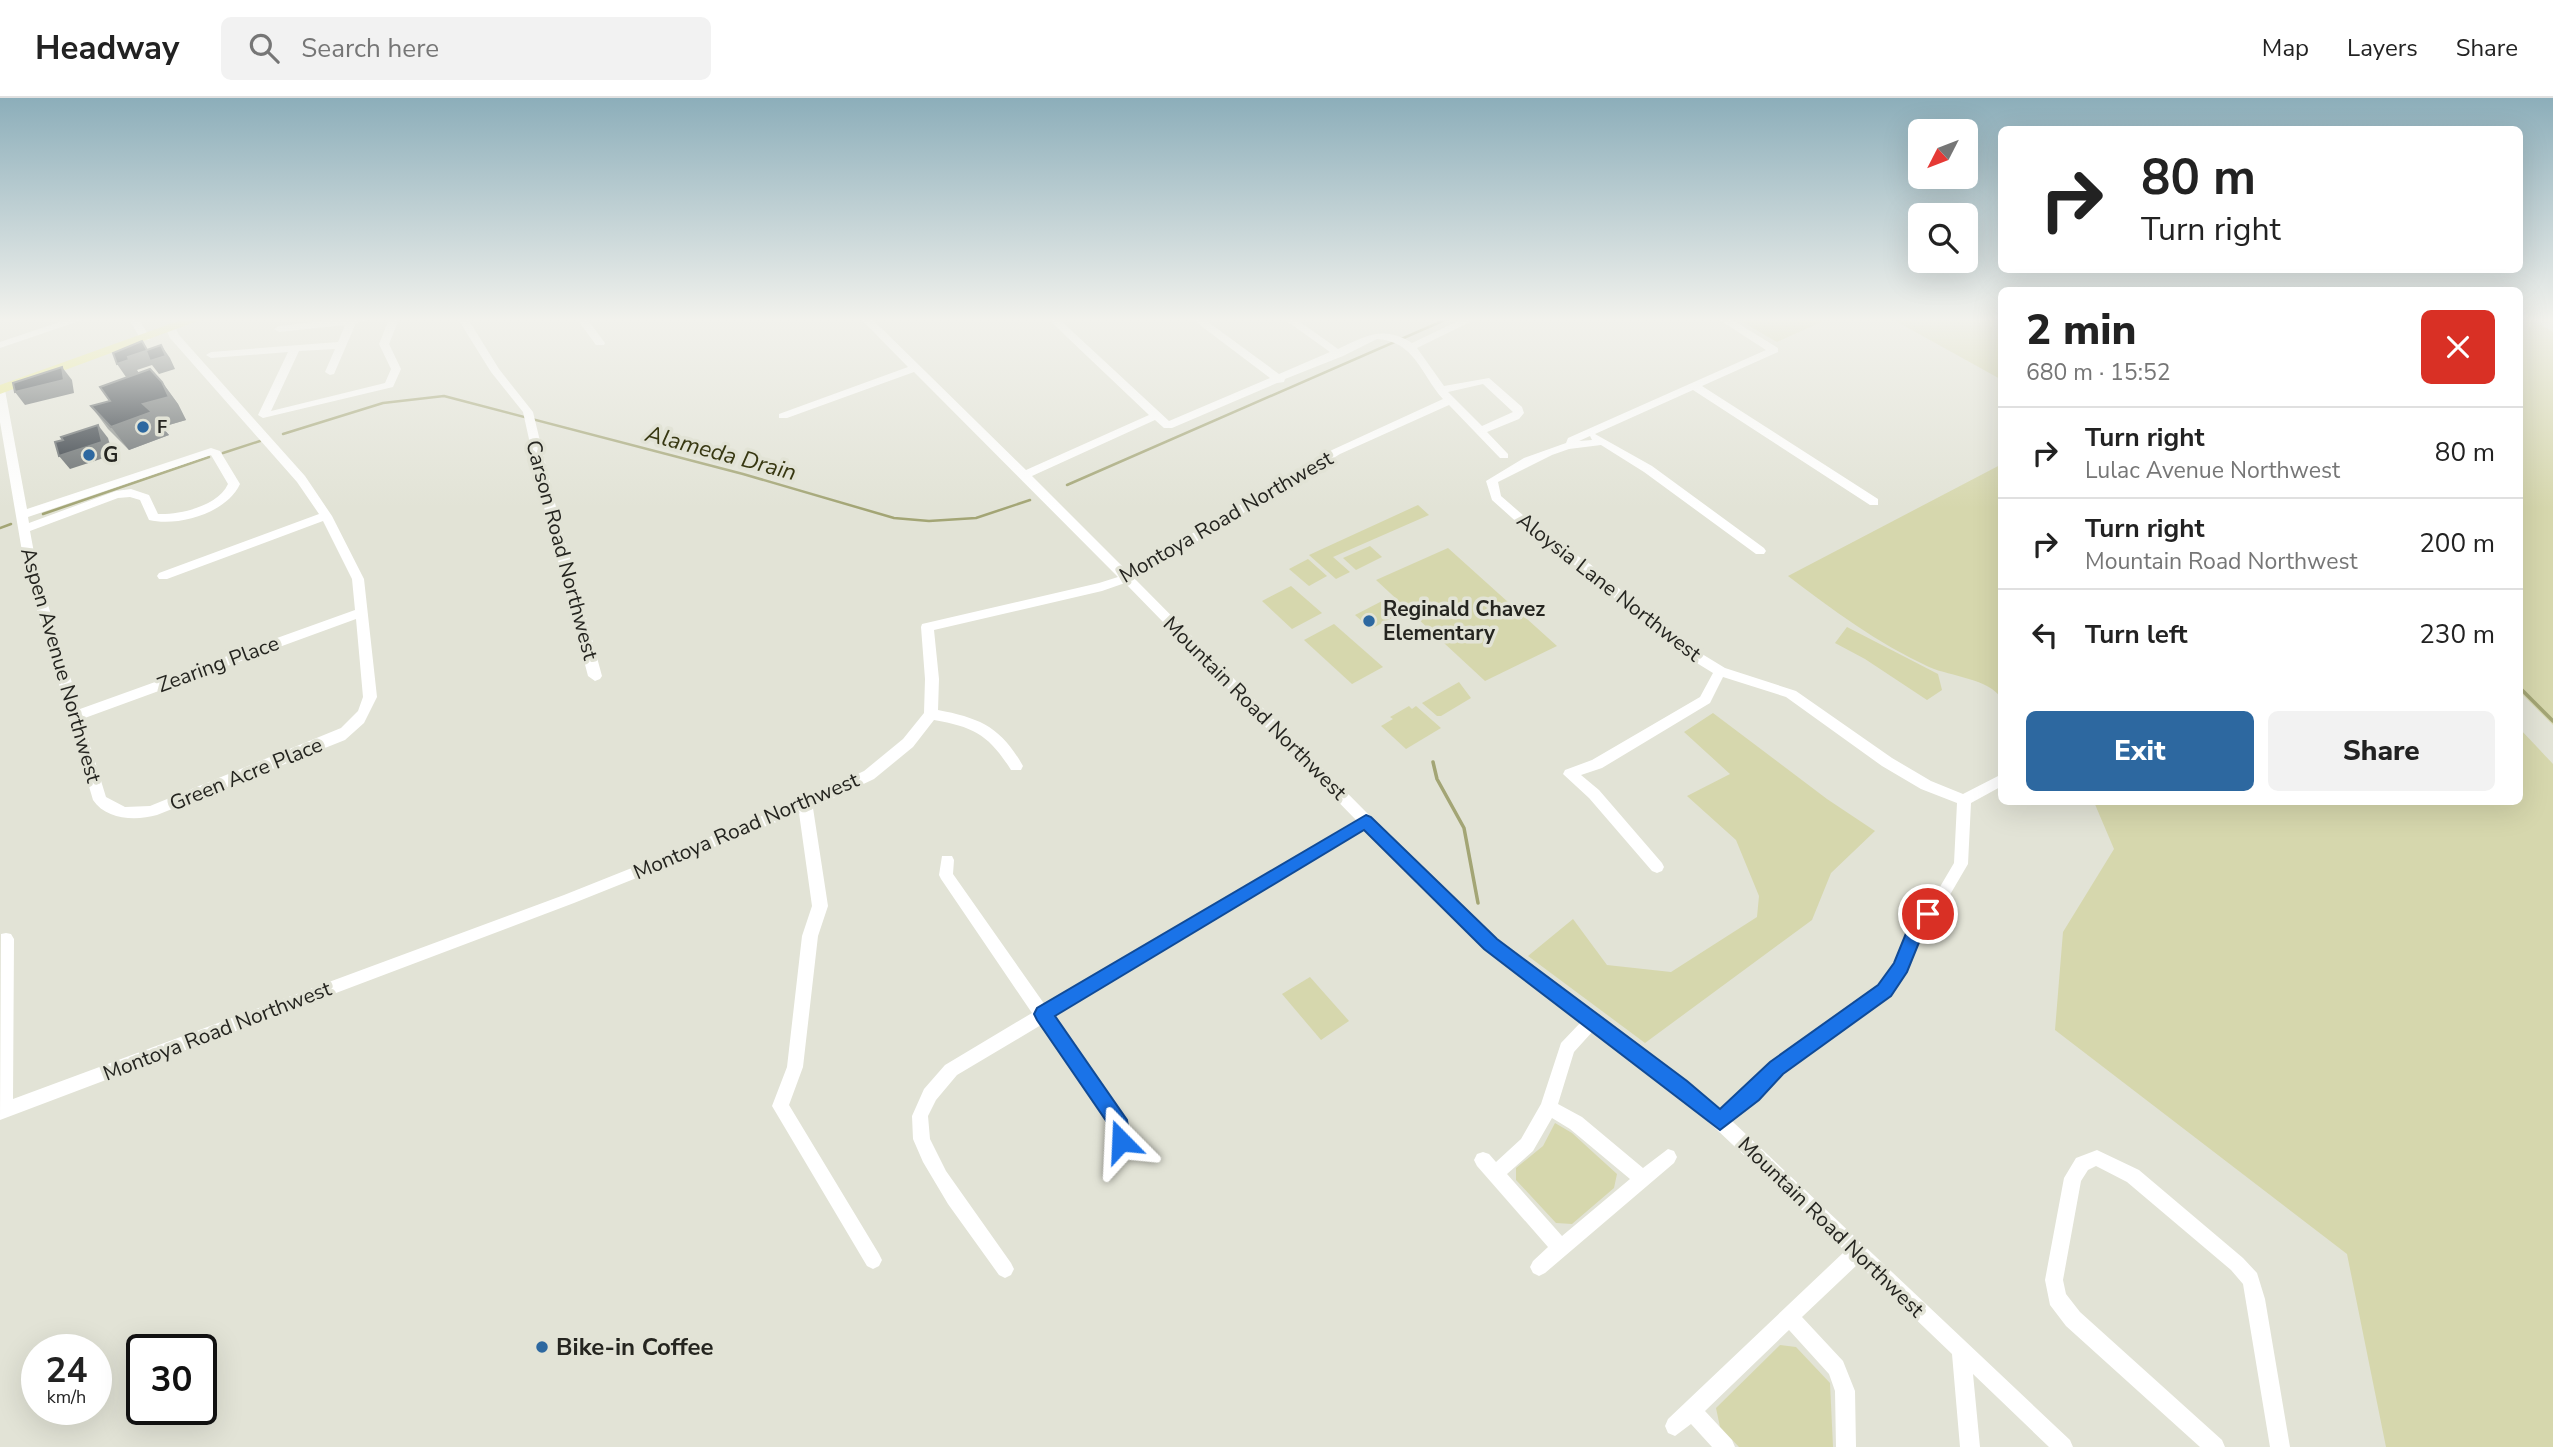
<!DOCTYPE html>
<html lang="en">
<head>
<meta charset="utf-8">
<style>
	:root { --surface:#fff; --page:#f2f2f2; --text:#222; --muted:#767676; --line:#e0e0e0; --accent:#2d68a0 }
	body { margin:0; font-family:"Nunito Sans",sans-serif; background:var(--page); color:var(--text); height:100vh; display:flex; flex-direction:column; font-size:26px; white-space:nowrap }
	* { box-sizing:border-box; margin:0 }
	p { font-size:23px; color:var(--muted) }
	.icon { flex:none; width:38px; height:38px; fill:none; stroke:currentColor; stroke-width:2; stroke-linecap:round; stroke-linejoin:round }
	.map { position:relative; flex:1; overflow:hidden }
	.sheet { position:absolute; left:1998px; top:189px; width:525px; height:518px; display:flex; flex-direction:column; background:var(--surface); border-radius:10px; box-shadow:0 7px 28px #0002 }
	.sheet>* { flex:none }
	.banner { position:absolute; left:1998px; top:28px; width:525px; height:147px; border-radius:10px; box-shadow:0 7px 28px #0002; background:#fff; color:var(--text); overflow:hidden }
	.needle { width:46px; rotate:228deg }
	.buttons { position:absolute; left:1908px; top:21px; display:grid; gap:14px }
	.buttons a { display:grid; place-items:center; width:70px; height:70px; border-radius:10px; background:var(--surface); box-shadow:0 7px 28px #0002; font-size:35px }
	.speed { position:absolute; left:21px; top:1236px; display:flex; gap:14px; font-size:35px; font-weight:700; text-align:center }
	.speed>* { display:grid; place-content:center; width:91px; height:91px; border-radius:50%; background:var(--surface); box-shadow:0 7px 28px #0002; line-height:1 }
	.speed small { font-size:18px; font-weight:400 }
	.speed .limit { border:4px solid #111; border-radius:10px; background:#fff; color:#111 }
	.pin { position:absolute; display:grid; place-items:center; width:60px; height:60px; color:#fff; margin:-30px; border:4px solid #fff; border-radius:50%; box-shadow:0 2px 7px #0007 }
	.me { position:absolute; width:77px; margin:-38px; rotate:339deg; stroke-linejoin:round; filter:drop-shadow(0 0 5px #0008) }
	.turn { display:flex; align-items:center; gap:24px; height:147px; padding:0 28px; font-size:32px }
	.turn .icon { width:91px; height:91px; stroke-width:2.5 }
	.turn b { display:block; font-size:49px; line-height:60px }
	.round { display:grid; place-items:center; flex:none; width:74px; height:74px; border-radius:10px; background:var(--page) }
	.headline { display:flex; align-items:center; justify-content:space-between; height:119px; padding:0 28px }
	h1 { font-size:42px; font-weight:800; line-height:52px }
	.action { display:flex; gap:14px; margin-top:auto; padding:14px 28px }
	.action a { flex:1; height:80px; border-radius:10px; background:var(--accent); color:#fff; font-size:28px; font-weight:800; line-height:80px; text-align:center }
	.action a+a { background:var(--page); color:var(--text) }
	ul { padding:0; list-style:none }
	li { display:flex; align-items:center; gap:21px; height:91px; padding:0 28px; border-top:2px solid var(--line) }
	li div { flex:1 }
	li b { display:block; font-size:26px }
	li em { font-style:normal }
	header { display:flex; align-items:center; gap:42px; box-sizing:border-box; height:98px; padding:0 35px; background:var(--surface); border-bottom:2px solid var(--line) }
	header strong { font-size:33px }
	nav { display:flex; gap:38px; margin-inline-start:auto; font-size:24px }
	.search { width:490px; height:63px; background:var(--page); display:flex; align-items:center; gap:18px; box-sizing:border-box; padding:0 24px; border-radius:10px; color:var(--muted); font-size:26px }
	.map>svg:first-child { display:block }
	.green { fill:#d6d7ad }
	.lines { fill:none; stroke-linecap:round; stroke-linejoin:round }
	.stream-far1 { stroke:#a3a575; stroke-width:2.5 }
	.stream { stroke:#a3a575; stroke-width:3.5 }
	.minor { fill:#fff; fill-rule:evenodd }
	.major { fill:#eaeb8e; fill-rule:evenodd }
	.wall { fill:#868b88 }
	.shaded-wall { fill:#62686a }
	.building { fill:#2b333b; stroke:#62686a; stroke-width:2 }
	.route { fill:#1a73e8; stroke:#114b97; stroke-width:2 }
	.poi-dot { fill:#2d68a0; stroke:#e2e3d6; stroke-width:2.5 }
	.labels { text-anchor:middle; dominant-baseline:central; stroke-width:7; stroke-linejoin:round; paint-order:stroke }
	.far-poi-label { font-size:18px; font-weight:bold; fill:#252520; stroke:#e2e3d6; text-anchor:start }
	.poi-label { font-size:21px; font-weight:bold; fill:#252520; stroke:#e2e3d6; text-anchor:start }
	.street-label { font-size:21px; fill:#252520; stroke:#e2e3d6 }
	.water-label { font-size:23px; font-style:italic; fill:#373711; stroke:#e2e3d6 }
	.near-poi-label { font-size:24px; font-weight:bold; fill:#252520; stroke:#e2e3d6; text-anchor:start }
</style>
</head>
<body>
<header>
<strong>Headway</strong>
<div class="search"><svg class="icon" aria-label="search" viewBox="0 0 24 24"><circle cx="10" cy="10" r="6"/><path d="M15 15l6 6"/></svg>Search here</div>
<nav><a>Map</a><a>Layers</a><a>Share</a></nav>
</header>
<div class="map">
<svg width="2553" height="1349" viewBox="0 0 2553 1349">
	<rect width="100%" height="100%" fill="#e2e3d6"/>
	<g class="green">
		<polygon points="1737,221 1828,221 1777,244"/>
		<polygon points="1892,221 2002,221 2002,282"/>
		<polygon points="2520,221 2538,225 2553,234 2553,627 2520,594"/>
		<path d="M2002,366V601C1988,580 1952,579 1929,569C1877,545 1833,512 1788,478Z"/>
		<polygon points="1418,407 1429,417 1333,459 1350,474 1336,481 1309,457"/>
		<polygon points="1370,448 1382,459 1356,472 1343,460"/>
		<polygon points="1448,450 1557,548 1485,583 1376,482"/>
		<polygon points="1308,461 1327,478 1309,488 1289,471"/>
		<polygon points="1291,488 1322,515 1292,531 1262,503"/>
		<polygon points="1384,502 1399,516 1371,531 1355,517"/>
		<polygon points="1334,526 1383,569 1352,586 1304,542"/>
		<polygon points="1847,529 1938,576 1942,592 1927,602 1865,561 1835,545"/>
		<polygon points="1459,584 1471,600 1441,618 1437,618 1422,605"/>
		<polygon points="1409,608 1412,611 1416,608 1441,630 1406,651 1381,628 1393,621 1390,619"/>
		<polygon points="1713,615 1827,701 1875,733 1831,775 1812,822 1645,945 1528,858 1573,821 1607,867 1671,874 1757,819 1759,798 1736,742 1687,698 1730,676 1684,634"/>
		<polygon points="2520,631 2553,666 2553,1349 2386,1349 2347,1156 2055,932 2063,834 2114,751 2094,704 2520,704"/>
		<polygon points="1310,879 1349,923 1321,942 1282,896"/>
		<polygon points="1555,1025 1572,1035 1617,1076 1614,1090 1572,1126 1556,1125 1516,1082 1516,1070 1543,1048"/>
		<polygon points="1780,1247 1796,1249 1830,1285 1833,1349 1739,1349 1720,1329 1716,1310"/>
	</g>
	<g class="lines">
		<g class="stream-far1">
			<polyline points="283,336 383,305 444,298 743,376 894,420 929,423 976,420 1030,402"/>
			<polyline points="223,355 260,343"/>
			<polyline points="1067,387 1447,221"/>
			<polyline points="43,416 209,359"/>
			<polyline points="0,430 11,426"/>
		</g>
		<g class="stream">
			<polyline points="2520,590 2553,623"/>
			<polyline points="1433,664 1437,681 1464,730 1478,805"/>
		</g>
		<g class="minor">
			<polygon points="69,221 85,221 0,250 0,244"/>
			<polygon points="129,221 139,221 150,240 149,242 141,242"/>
			<polygon points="339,221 373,221 356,225 334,276 330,277 325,274 335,251 299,253 271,313 385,285 391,271 379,246 389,221 399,221 389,246 401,271 393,289 263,320 258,317 288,254 211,260 206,257 211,254 338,244 345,227 279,234 274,231 279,228"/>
			<polygon points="458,221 468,221 499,271 533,314 556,409 602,578 600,581 595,583 588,578 544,409 523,314 491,274"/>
			<polygon points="577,221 587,221 605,245 604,247 596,247"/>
			<path d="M861,221H872L1026,372L1149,317L1048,221H1059L1169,323L1270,280L1192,221H1204L1279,276L1330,254L1284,221H1296L1338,251C1366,238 1383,227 1412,245L1462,221H1476L1417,250L1444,288L1489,280L1522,309L1524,315L1519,321L1487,334L1508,356V360H1500L1449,307L1340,356L1135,481L1371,719L1496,841L1686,984L1720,1012L1747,990L1770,965L1879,888L1894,866L1912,823L1934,799L1954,765L1957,705L1921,691L1882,668L1786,599L1723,579L1710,605L1602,670L1581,677L1599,692L1662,765L1664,769L1662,773L1657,775L1652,773L1589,700L1563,676L1565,672L1592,662L1700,599L1713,575L1674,551L1582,472L1539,444L1492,402L1486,383L1524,360L1566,345L1568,340L1766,252L1718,221H1731L1778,250V254L1702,288L1878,401V407H1870L1693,292L1595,336L1652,368L1764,450L1766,453L1764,456H1756L1644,374L1601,347L1569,351L1552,357L1498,384L1501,398L1547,438L1590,466L1684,545L1725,570L1796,593L1892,660L1931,683L1963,696L2002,676V688L1971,705L1968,766L1944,807L1923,832L1907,874L1891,898L1782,975L1759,1000L1732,1023L2070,1342L2073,1349H2049L1973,1276L1980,1349H1960L1952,1256L1858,1166L1802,1219L1843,1263L1855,1293L1856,1349H1836L1835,1293L1829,1276L1789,1232L1705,1313L1732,1342L1735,1349H1712L1691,1326L1675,1338L1668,1335L1665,1328L1668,1321L1845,1153L1714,1029L1674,994L1593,933L1574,954L1558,1006L1582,1019L1643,1070L1668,1051L1674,1053L1677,1059L1674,1065L1545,1175L1539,1178L1533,1175L1530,1169L1533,1163L1548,1149L1477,1068L1474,1062L1477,1056L1483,1054L1489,1056L1496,1064L1521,1041L1541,1006L1561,945L1581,924L1486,851L1365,731L1054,919L1126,1022C1131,1033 1132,1052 1127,1063L1121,1065L1115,1063L1112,1057V1030L1041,927L957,977L936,1002L928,1018L930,1041L946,1073L1011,1165L1014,1171L1011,1177L1005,1180L999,1177L948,1106L923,1064L913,1041L912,1018L924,991L945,967L1032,915L941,781L939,777L942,758H952L954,762L953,776L1045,907L1356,722L1125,485L1102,493L934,532L939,581L938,612C980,620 1001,629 1023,668L1021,672H1011C989,637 974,629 934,622L913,649L874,681L813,710L828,808L818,838L803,969L789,1007L879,1156L882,1162L879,1168L873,1171L867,1168L772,1008L787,969L802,838L812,808L799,715L574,805L0,1022L1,836L6,835L11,836L14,841L13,1001L564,797L800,703L864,673L903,641L924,615L925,581L921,529L922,526L1099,485L1118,479L914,274L787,320H779V316L908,269ZM1377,241C1415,243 1421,277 1443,301L1332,352L1128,474L1032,378L1155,322L1164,330H1172L1277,285L1284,284L1285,281L1343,258ZM1483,286L1513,314L1482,328L1448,294ZM1590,338L1592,342L1579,343ZM1552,1020L1570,1031L1630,1081L1562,1138L1507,1076L1533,1053Z"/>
			<path d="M171,228L175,229L179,237L305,378L332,418L364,481L377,599L364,625L345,642L157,717C136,723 106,722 93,702L25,471L0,324V289L5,292L27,411L211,350L220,353L240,386C227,415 178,429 149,422L140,402L130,399L118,400L30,433L37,471L80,611L355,512L352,481L323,423L167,481H159L157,478L159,475L319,416L297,384L170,240L166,231ZM211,357L228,386C218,408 180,417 158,416L149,397L131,391L116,393L29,425L28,419ZM356,521L363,599L358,613L341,630L150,708L125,709L106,699L82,621Z"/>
			<polygon points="2097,1052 2139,1072 2243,1160 2257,1175 2265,1201 2290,1349 2270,1349 2243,1186 2231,1172 2127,1084 2096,1068 2088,1072 2081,1083 2063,1182 2066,1196 2080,1214 2222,1342 2225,1349 2200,1349 2066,1228 2050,1207 2045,1182 2064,1080 2076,1060"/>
		</g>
		<polygon class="major" points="184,221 203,221 0,296 0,287"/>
	</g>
	<polygon class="wall" points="162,284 178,306 186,322 162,329 169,337 129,352 108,331 91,308 110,303"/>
	<g class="shaded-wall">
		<polygon points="161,247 170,260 175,271 159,276 152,267 137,272 139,275 126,279 117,266 128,259"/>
		<polygon points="62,269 72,282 74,295 25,307 15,294"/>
		<polygon points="162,284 178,306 186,322 162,329 169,337 129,352 111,329 143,306"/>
		<polygon points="98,327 108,340 113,357 70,371 59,358"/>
	</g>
	<g class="building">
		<polygon points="142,243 147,252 161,247 166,258 150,263 146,253 128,259 129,262 117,266 113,255"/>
		<polygon points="62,269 64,282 15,294 13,285"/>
		<polygon points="150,271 162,284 169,299 143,306 152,314 111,329 91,308 110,303 100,289"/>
		<polygon points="98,327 102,344 59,358 55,344 63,342 61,339"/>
	</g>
	<linearGradient id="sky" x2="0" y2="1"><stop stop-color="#8caeba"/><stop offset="0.54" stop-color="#f2f2ed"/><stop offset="1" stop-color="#f2f2ed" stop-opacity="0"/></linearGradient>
	<rect width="2553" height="410" fill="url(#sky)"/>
	<polygon class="route" points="1366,717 1371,719 1497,841 1687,983 1720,1011 1770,964 1878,887 1894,865 1911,823 1922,810 1928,808 1934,810 1937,816 1924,832 1907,874 1891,898 1783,976 1759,1002 1720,1032 1484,851 1364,732 1055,918 1127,1022 1130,1043 1128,1049 1121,1052 1114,1049 1111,1030 1037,922 1034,916 1037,910"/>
	<g class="poi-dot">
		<circle cx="143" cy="329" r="7"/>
		<circle cx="89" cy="357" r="7"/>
		<circle cx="1369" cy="523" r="7"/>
		<circle cx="542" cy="1249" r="7"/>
	</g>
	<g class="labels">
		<g class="far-poi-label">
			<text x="157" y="329">F</text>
		</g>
		<g class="poi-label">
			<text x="103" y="357">G</text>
			<text x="1383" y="511">Reginald Chavez<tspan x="1383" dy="24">Elementary</tspan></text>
		</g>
		<g class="street-label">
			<text transform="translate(1226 419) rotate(-30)">Montoya Road Northwest</text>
			<text transform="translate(562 452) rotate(75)">Carson Road Northwest</text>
			<text transform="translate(1609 489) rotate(38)">Aloysia Lane Northwest</text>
			<text transform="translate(218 566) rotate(-20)">Zearing Place</text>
			<text transform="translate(61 567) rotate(74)">Aspen Avenue Northwest</text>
			<text transform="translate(1255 610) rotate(45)">Mountain Road Northwest</text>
			<text transform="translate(246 676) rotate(-22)">Green Acre Place</text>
			<text transform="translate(746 728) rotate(-23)">Montoya Road Northwest</text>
			<text transform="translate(217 933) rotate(-21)">Montoya Road Northwest</text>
			<text transform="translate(1831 1129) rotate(44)">Mountain Road Northwest</text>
		</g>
		<g class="water-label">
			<text transform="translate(721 355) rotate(15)">Alameda Drain</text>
		</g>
		<g class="near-poi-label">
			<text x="556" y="1249">Bike-in Coffee</text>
		</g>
	</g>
</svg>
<div class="buttons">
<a><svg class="needle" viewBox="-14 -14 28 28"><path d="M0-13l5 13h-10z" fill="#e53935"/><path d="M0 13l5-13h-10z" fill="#767676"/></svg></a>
<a><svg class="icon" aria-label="search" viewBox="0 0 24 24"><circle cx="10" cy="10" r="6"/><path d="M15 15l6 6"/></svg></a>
</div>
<div class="speed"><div>24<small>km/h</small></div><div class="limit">30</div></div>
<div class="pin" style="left:1928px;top:816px;background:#d93025"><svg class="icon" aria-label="arrive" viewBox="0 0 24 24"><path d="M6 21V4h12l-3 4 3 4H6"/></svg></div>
<svg class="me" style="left:1121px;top:1043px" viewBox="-20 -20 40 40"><path d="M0-17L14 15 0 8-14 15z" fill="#1a73e8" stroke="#fff" stroke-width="4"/></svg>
<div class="banner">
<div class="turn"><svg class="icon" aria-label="right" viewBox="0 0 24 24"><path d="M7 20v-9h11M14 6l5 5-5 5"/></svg><div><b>80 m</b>Turn right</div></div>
</div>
<section class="sheet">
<div class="headline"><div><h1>2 min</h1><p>680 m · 15:52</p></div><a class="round" style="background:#d93025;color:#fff"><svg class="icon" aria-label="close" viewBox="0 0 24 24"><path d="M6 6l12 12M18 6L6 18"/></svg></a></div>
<ul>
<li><svg class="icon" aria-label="right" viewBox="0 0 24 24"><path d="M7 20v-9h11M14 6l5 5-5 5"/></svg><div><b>Turn right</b><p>Lulac Avenue Northwest</p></div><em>80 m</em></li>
<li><svg class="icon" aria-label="right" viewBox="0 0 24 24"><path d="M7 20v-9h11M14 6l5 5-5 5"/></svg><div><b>Turn right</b><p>Mountain Road Northwest</p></div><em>200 m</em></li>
<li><svg class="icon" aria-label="left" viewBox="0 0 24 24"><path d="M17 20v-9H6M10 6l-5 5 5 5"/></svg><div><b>Turn left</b></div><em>230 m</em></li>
</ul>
<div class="action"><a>Exit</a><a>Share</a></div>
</section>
</div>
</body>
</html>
